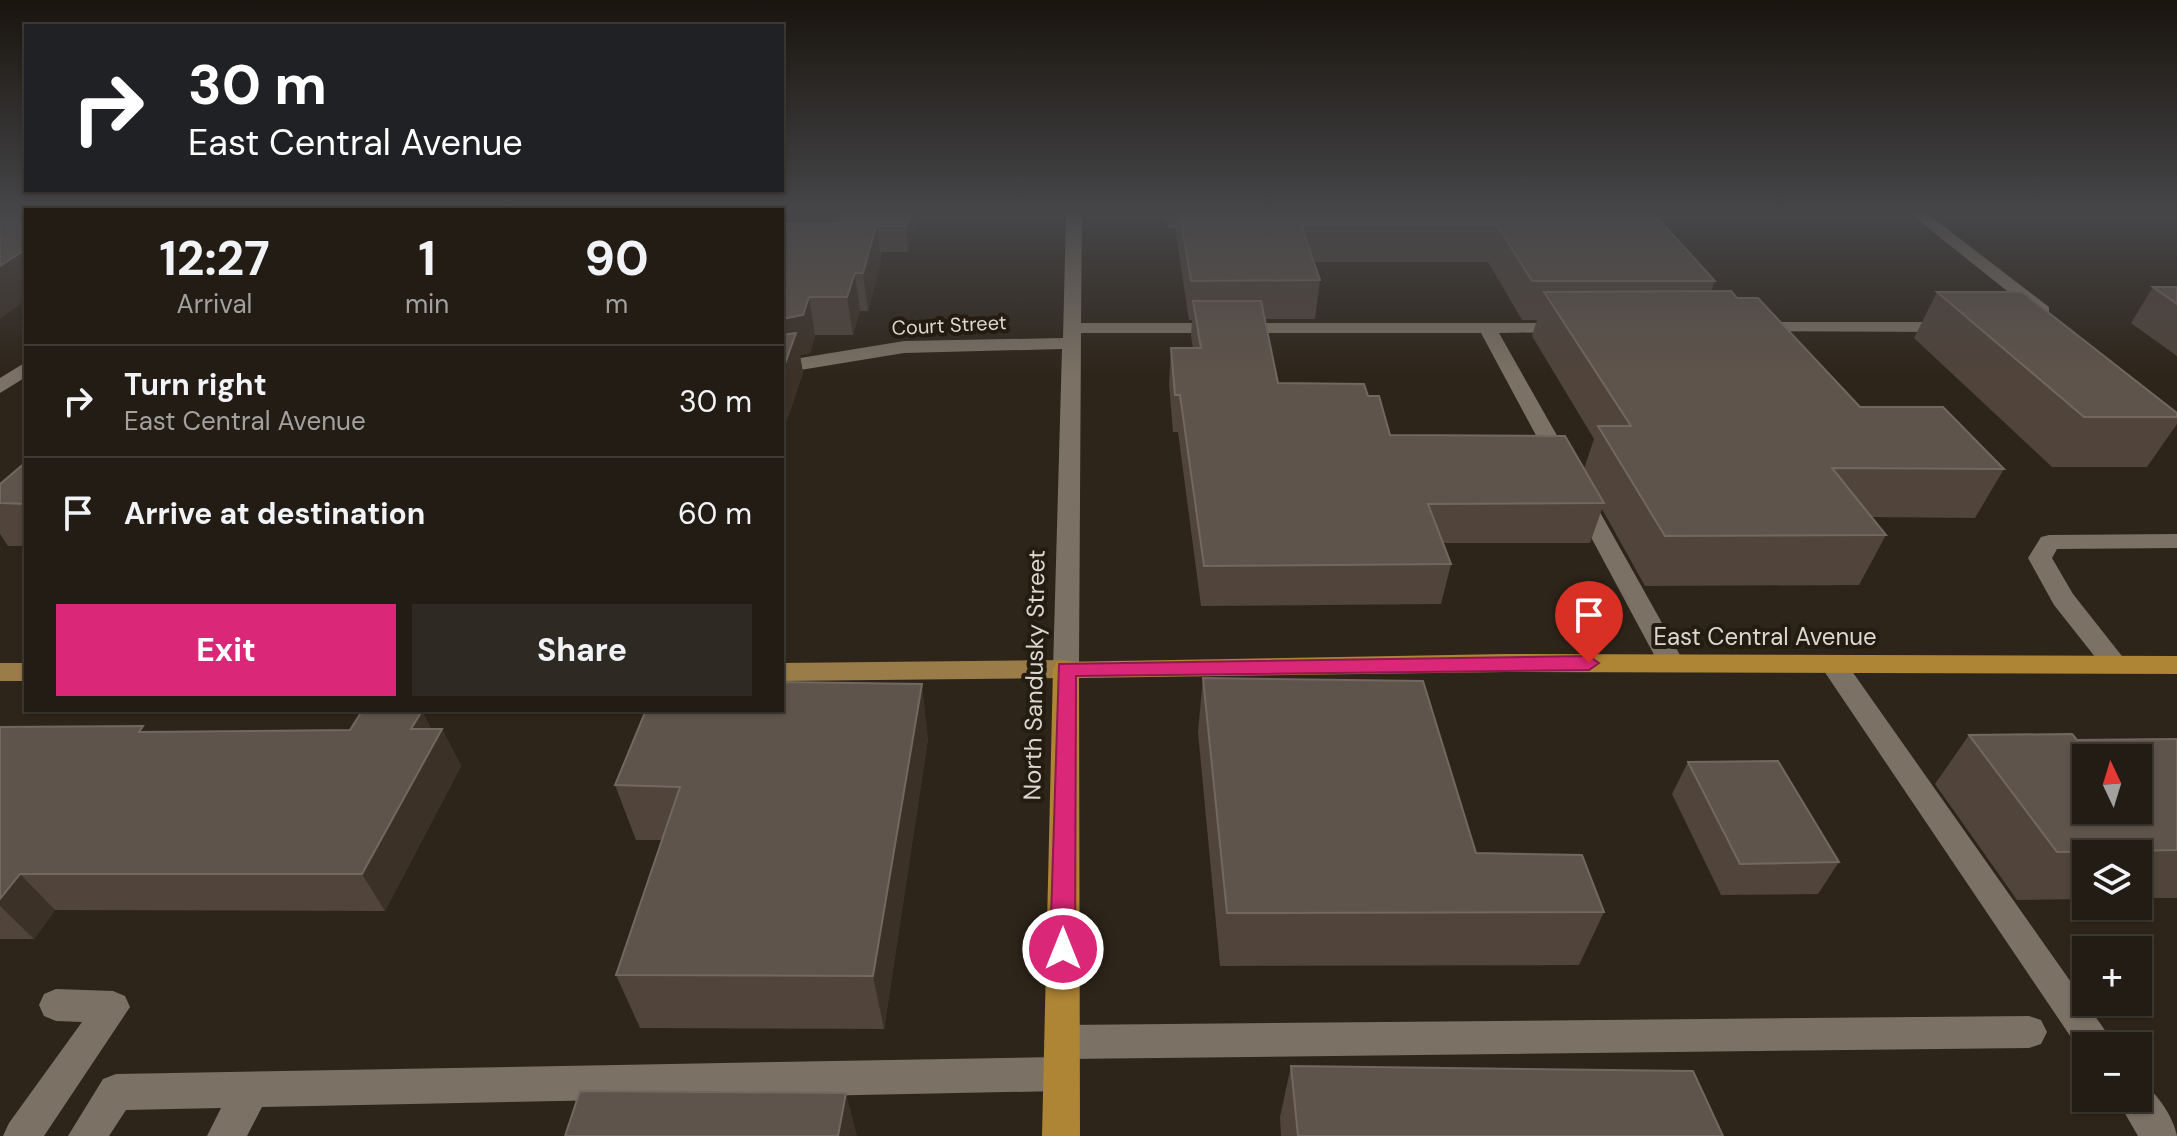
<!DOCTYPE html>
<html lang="en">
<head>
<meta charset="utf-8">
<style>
	:root { --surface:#221c14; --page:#2e2922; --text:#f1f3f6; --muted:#a2a1a0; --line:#3f3a34; --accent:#db2777 }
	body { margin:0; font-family:"DM Sans",sans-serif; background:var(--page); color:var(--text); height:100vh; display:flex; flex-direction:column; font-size:30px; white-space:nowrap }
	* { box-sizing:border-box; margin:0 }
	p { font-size:26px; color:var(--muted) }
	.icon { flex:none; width:44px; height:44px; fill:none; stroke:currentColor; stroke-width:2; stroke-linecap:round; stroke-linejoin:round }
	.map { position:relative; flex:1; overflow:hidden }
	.drawer { position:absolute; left:24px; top:208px; width:760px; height:504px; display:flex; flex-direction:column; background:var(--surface); border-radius:0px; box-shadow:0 2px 6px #0004,0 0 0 2px var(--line) }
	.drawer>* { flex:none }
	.hud { position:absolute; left:24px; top:24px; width:760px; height:168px; border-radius:0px; box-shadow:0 2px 6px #0004,0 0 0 2px var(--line); background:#202124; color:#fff; overflow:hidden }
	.needle { width:52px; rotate:356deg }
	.buttons { position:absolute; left:2072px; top:744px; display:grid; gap:16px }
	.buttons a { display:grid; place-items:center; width:80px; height:80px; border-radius:0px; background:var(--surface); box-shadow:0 2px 6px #0004,0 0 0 2px var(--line); font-size:40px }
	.pin { position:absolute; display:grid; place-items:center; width:68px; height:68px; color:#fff; margin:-82px -34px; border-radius:50% 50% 50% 0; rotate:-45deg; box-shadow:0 0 8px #0007 }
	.pin .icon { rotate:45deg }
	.me { position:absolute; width:88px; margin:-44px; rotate:0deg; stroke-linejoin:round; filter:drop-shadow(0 0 6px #0008) }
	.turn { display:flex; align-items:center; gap:28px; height:168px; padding:0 32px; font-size:36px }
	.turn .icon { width:104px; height:104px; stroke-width:2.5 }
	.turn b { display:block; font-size:56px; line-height:68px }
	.eta { display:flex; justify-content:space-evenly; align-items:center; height:136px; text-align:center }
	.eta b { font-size:48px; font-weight:700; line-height:56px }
	.cta { display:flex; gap:16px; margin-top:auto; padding:16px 32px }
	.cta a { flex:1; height:92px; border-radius:0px; background:var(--accent); color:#fff; font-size:32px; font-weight:700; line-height:92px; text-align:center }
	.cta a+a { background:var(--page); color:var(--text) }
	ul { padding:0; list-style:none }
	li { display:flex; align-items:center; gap:24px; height:112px; padding:0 32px; border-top:2px solid var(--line) }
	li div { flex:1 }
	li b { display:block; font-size:30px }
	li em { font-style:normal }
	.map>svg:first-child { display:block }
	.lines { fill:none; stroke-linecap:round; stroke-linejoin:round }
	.minor { fill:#7b7164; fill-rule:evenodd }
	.major { fill:#9a7c48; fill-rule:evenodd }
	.highway { fill:#ae8435; fill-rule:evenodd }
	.wall { fill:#50443b; fill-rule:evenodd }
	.shaded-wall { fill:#3c3127 }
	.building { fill:#5f544b; stroke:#726860; stroke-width:2; fill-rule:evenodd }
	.route { fill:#db2777; stroke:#8e194d; stroke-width:2 }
	.labels { text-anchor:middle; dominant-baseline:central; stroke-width:8; stroke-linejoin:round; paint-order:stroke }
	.far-street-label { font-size:20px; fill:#dcd7d0; stroke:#241c11 }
	.street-label { font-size:24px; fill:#dcd7d0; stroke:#241c11 }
</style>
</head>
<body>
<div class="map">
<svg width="2177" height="1136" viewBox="0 0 2177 1136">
	<rect width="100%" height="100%" fill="#2e251a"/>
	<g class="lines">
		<g class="minor">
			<polygon points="1066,215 1082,215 1081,323 1572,323 1575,327 1566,332 1499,333 1572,462 1569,467 1553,467 1481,333 1081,333 1079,669 1075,676 1057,676 1053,669 1062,349 904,353 782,373 782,361 904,341 1063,338"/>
			<polygon points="1912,215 1929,215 2049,307 2049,315 2037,315"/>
			<polygon points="1755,322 1950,322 1959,327 1950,332 1749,331 1746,327"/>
			<polygon points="26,362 26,377 0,393 0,378"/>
			<polygon points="1581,491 1592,498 1685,664 1681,671 1663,671 1659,664 1570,498"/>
			<polygon points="2177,534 2177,548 2057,549 2052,558 2073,594 2129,665 2125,672 2107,672 2054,605 2028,558 2041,537 2049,535"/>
			<polygon points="1833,655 1842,657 2116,1046 2086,1046 2085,1058 1824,671 1820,664 1824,657"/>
			<polygon points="56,989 113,991 125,996 130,1007 44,1136 3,1136 9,1123 82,1022 56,1021 44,1016 39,1005 44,994"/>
			<polygon points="2029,1016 2041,1020 2047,1032 2041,1044 2029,1048 1066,1059 1074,1062 1079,1074 1074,1086 1061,1091 262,1107 247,1136 207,1136 221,1108 126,1110 109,1136 68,1136 103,1079 116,1074 1057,1057 1050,1054 1044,1042 1050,1030 1062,1025"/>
			<path d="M2138,1082C2155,1088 2174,1118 2177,1136H2138L2116,1098H2138Z"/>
		</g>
		<g class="major">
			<polygon points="1066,660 1075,662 1079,669 1075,676 1066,678 782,681 782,663"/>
			<rect x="0" y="663" width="26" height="18"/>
		</g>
		<polygon class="highway" points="1506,654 2177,656 2177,674 1506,672 1079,678 1080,1136 1042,1136 1053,669 1057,662"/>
	</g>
	<g class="wall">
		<polygon points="842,215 917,215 908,252 881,252 881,259 868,311 860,311 853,335 815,335 810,353 800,355 803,373 782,434 782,224 839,224"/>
		<path d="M1166,215H1655L1715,281L1711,291L1737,298L1860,407L2004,469L1975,518L1872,517L1886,535L1859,585L1645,586L1602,509L1590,543H1443L1451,564L1441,604L1201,606L1178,432H1173L1169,384L1171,348H1193L1191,336L1192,320H1189L1175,228H1168ZM1314,262H1488L1522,320H1537L1532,336L1594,439L1584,469L1390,435L1368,396L1278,383L1265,319H1315L1320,280Z"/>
		<polygon points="2153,287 2177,287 2177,356 2131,323"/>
		<polygon points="1937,292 2177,413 2177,424 2147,467 2052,467 1914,338"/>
		<polygon points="26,462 26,546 8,546 0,534 0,484"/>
		<polygon points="1203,678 1476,853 1604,912 1579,965 1220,966 1198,732"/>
		<polygon points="422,711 431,729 442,729 461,766 385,911 55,910 34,939 0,939 0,727 148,732 350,730"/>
		<polygon points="1969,735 2077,740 2177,739 2177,898 2138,898 2138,854 2086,854 2086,899 2017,900 1935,784"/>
		<polygon points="928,738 884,1029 640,1028 616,975 662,840 636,840 615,785"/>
		<polygon points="1688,762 1839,862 1818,894 1721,895 1672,794"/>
		<polygon points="1291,1066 1723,1136 1281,1136 1280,1117"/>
	</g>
	<g class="shaded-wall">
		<polygon points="909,215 917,215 908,252 906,226"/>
		<polygon points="877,223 881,259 868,311 863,273"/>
		<polygon points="26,249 26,300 0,319 0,266"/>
		<polygon points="855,273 860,311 853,335 847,297"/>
		<polygon points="809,297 815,335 810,353 800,355 803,373 782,434 782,319"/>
		<polygon points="922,684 928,738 884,1029 873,976"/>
		<polygon points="422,711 436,739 442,729 461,766 385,911 362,874 411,729"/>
		<polygon points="20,874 55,910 34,939 0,906 0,899"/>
		<polygon points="846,1093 857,1136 838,1136"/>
	</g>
	<g class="building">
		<polygon points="0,215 26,215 26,249 0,266"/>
		<polygon points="842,215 909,215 906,226 878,226 877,223 839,224"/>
		<polygon points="1180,215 1655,215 1715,281 1532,281 1497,225 1301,225 1320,280 1191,281"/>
		<polygon points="877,223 863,273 855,273 847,297 809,297 803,315 782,319 782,224"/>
		<polygon points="2153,287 2177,287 2177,304"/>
		<polygon points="1731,291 1737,298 1758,298 1860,407 1943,407 2004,469 1832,468 1886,535 1665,536 1598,426 1631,426 1544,292"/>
		<polygon points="1937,292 2022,292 2177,413 2177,417 2084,417"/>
		<polygon points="1193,301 1261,301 1278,383 1364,384 1368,396 1379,396 1390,435 1565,436 1604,503 1428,504 1451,564 1204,566 1180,395 1175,395 1171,348 1201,348"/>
		<polygon points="796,333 782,372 782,335"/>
		<polygon points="26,462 26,504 0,503 0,484"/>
		<polygon points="1203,678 1423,681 1476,853 1582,855 1604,912 1227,913"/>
		<polygon points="782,682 922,684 873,976 616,975 680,787 615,785 646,710 782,710"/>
		<polygon points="362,711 422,711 411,729 442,729 362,874 20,874 0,899 0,727 143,726 139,732 350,730"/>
		<path d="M2072,734L2077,740L2177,739V850L2057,852L1969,735ZM2086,758H2138V810H2086Z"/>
		<polygon points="1778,761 1839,862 1740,864 1688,762"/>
		<polygon points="1291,1066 1693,1071 1723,1136 1298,1136"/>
		<polygon points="580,1091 846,1093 838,1136 565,1136"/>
	</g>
	<linearGradient id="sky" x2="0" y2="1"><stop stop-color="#19140e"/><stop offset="0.57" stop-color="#464649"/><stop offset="1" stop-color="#464649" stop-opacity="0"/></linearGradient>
	<rect width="2177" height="374" fill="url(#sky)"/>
	<polygon class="route" points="1589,656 1599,663 1589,670 1076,676 1075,949 1072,956 1063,960 1054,956 1050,949 1059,664"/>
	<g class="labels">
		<g class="far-street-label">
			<text transform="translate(949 325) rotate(-3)">Court Street</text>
		</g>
		<g class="street-label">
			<text x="1765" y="636">East Central Avenue</text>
			<text transform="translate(1034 675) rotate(-89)">North Sandusky Street</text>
		</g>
	</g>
</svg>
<div class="buttons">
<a><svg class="needle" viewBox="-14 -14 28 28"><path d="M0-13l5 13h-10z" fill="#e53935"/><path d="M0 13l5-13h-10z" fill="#a2a1a0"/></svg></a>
<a><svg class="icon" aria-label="layers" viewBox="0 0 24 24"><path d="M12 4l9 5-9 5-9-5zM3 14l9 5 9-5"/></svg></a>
<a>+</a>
<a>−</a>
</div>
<div class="pin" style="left:1589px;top:663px;background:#d93025"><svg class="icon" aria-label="arrive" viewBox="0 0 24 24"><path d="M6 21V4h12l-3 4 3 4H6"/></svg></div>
<svg class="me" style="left:1063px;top:949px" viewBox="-20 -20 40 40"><circle r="17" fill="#db2777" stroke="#fff" stroke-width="3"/><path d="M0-11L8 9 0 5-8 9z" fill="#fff"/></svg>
<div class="hud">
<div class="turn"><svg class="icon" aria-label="right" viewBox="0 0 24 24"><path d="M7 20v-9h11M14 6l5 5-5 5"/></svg><div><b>30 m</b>East Central Avenue</div></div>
</div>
<section class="drawer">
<div class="eta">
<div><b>12:27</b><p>Arrival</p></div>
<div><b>1</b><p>min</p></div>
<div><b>90</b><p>m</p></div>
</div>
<ul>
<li><svg class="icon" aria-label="right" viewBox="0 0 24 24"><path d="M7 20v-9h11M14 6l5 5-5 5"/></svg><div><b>Turn right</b><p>East Central Avenue</p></div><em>30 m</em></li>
<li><svg class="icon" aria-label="arrive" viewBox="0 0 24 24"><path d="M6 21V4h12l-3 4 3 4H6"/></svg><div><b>Arrive at destination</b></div><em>60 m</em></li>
</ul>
<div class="cta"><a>Exit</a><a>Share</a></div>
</section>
</div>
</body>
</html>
